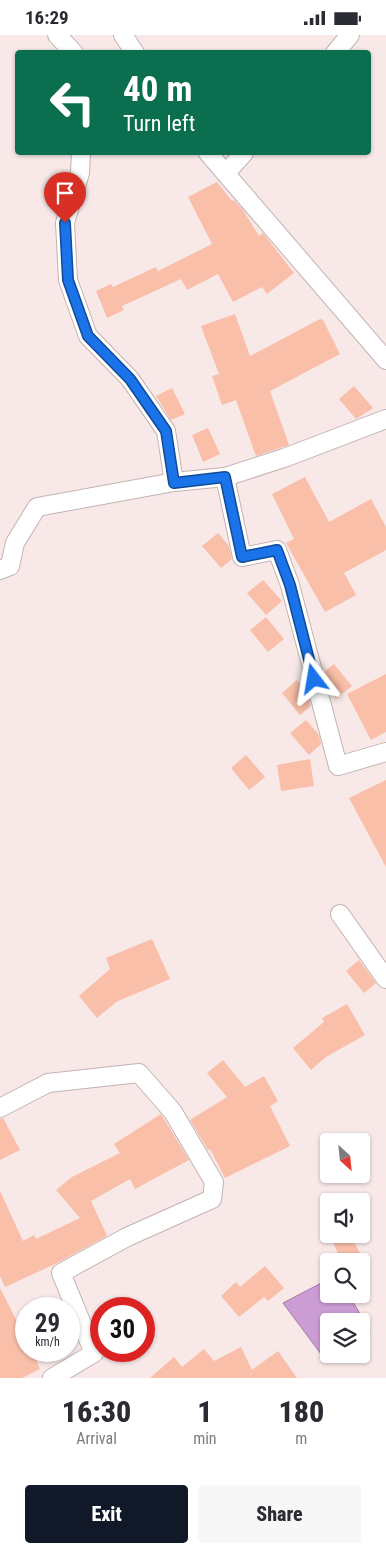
<!DOCTYPE html>
<html lang="en">
<head>
<meta charset="utf-8">
<style>
	:root { --surface:#fff; --page:#f7f7f7; --text:#2b2b33; --muted:#7c7c81; --accent:#111827 }
	body { margin:0; font-family:"Roboto Condensed",sans-serif; background:var(--page); color:var(--text); height:100vh; display:flex; flex-direction:column; font-size:19px; white-space:nowrap }
	* { box-sizing:border-box; margin:0 }
	p { font-size:16px; color:var(--muted) }
	.icon { flex:none; width:28px; height:28px; fill:none; stroke:currentColor; stroke-width:2; stroke-linecap:round; stroke-linejoin:round }
	.map { position:relative; height:1343px; overflow:hidden }
	.details { display:flex; flex-direction:column; background:var(--surface); flex:1 }
	.details>* { flex:none }
	.hud { position:absolute; left:15px; top:15px; width:356px; height:105px; border-radius:5px; box-shadow:0 1px 4px #0004; background:#0b6e4f; color:#fff; overflow:hidden }
	.needle { width:32px; rotate:153deg }
	.buttons { position:absolute; left:320px; top:1098px; display:grid; gap:10px }
	.buttons a { display:grid; place-items:center; width:50px; height:50px; border-radius:5px; background:var(--surface); box-shadow:0 1px 4px #0004; font-size:25px }
	.speed { position:absolute; left:15px; top:1262px; display:flex; gap:10px; font-size:25px; font-weight:700; text-align:center }
	.speed>* { display:grid; place-content:center; width:65px; height:65px; border-radius:50%; background:var(--surface); box-shadow:0 1px 4px #0004; line-height:1 }
	.speed small { font-size:12px; font-weight:400 }
	.speed .limit { border:8px solid #d22; background:#fff; color:#111 }
	.pin { position:absolute; display:grid; place-items:center; width:42px; height:42px; color:#fff; margin:-51px -21px; border-radius:50% 50% 50% 0; rotate:-45deg; box-shadow:0 0 5px #0007 }
	.pin .icon { rotate:45deg }
	.me { position:absolute; width:55px; margin:-28px; rotate:346deg; stroke-linejoin:round; filter:drop-shadow(0 0 4px #0008) }
	.turn { display:flex; align-items:center; gap:18px; height:105px; padding:0 25px; font-size:22px }
	.turn .icon { width:65px; height:65px; stroke-width:2.5 }
	.turn b { display:block; font-size:35px; line-height:42px }
	.eta { display:flex; justify-content:space-evenly; align-items:center; height:85px; text-align:center }
	.eta b { font-size:30px; font-weight:800; line-height:35px }
	.button { display:flex; gap:10px; margin-top:auto; padding:10px 25px }
	.button a { flex:1; height:58px; border-radius:5px; background:var(--accent); color:#fff; font-size:20px; font-weight:800; line-height:58px; text-align:center }
	.button a+a { background:var(--page); color:var(--text) }
	.status { display:flex; justify-content:space-between; align-items:center; height:35px; padding:0 25px; background:var(--surface); direction:ltr }
	.status svg { height:14px; fill:currentColor }
	.map>svg:first-child { display:block }
	.water { fill:#cc9dd5; stroke:#9e7ba2 }
	.building { fill:#f9bfa8 }
	.lines { fill:none; stroke-linecap:round; stroke-linejoin:round }
	.street-casing { stroke:#c3b3b3; stroke-width:20 }
	.street { stroke:#fff; stroke-width:18 }
	.route-casing { stroke:#114b97; stroke-width:12 }
	.route { stroke:#1a73e8; stroke-width:9 }
</style>
</head>
<body>
<div class="status"><b>16:29</b><svg viewBox="0 0 49 12"><path d="M0 12V9h3v3zM5 12V6h3v6zM10 12V3h3v9zM15 12V0h3v12zM26 1h20v11H26zM47 4h2v5h-2z"/></svg></div>
<div class="map">
<svg width="386" height="1343" viewBox="0 0 386 1343">
	<rect width="100%" height="100%" fill="#f8e8e8"/>
	<polygon class="water" points="329,1244 329,1259 348,1259 370,1295 361,1301 361,1286 329,1286 329,1319 338,1319 327,1327 283,1268"/>
	<g class="building">
		<polygon points="217,147 232,166 234,165 243,175 259,201 263,198 294,238 267,259 262,252 233,267 218,239 187,255 181,244 122,271 124,275 107,283 96,256 111,249 113,252 156,232 158,236 212,209 188,162"/>
		<polygon points="235,279 250,321 320,284 323,285 340,319 270,356 289,410 256,421 236,365 222,370 212,341 219,339 201,291"/>
		<polygon points="354,351 373,373 356,384 339,364"/>
		<polygon points="172,353 185,379 171,385 156,361"/>
		<polygon points="208,393 220,419 203,427 192,400"/>
		<polygon points="305,442 329,487 371,464 386,492 386,515 344,538 356,560 325,577 286,508 294,504 272,459"/>
		<polygon points="218,498 229,511 232,524 221,533 202,511"/>
		<polygon points="263,545 282,566 266,580 247,558"/>
		<polygon points="266,582 284,604 268,617 250,595"/>
		<polygon points="334,629 352,651 336,664 329,656 324,637"/>
		<polygon points="386,639 386,697 371,705 347,659"/>
		<polygon points="297,645 304,653 306,652 311,671 300,680 282,658"/>
		<polygon points="306,685 319,700 321,709 309,720 290,698"/>
		<polygon points="246,720 265,742 249,755 231,733"/>
		<polygon points="310,724 314,751 281,756 277,730"/>
		<polygon points="386,745 386,832 349,763"/>
		<polygon points="152,904 170,944 116,967 97,983 79,961 110,934 106,923"/>
		<polygon points="359,925 376,948 364,958 346,936"/>
		<polygon points="347,969 365,1000 326,1022 311,1035 293,1013 324,987 322,983"/>
		<polygon points="223,1025 245,1052 264,1041 278,1066 270,1071 290,1111 225,1143 210,1114 208,1115 190,1085 227,1062 207,1038"/>
		<polygon points="161,1079 189,1125 135,1154 130,1144 91,1166 107,1201 55,1229 5,1252 0,1241 0,1156 23,1206 34,1200 36,1204 80,1183 56,1155 72,1142 120,1118 114,1109"/>
		<polygon points="3,1083 20,1115 0,1125 0,1084"/>
		<polygon points="350,1199 364,1226 342,1226 333,1208"/>
		<polygon points="265,1231 284,1253 268,1266 264,1262 239,1282 221,1261 236,1247 240,1252"/>
		<polygon points="0,1253 26,1304 26,1316 32,1316 40,1334 22,1343 0,1343"/>
		<polygon points="241,1312 252,1335 278,1316 297,1343 150,1343 174,1322 182,1332 204,1314 214,1326"/>
	</g>
	<g class="lines">
		<defs>
			<g id="street">
				<polyline points="57,0 74,18"/>
				<polyline points="123,0 135,18"/>
				<polyline points="335,18 350,0"/>
				<polyline points="81,118 80,138 65,188 68,245 88,301 130,344 166,396 174,447"/>
				<polyline points="208,118 386,325"/>
				<polyline points="226,138 244,118"/>
				<polyline points="225,442 242,522 277,515 290,550 338,731 386,717"/>
				<polyline points="0,535 10,531 15,508 37,472 174,447 225,442 284,423 386,384"/>
				<polyline points="340,879 386,944"/>
				<polyline points="0,1073 48,1048 139,1038 173,1077 214,1147 212,1164 127,1202 61,1238 94,1318 52,1343"/>
			</g>
		</defs>
		<use href="#street" class="street-casing"/>
		<use href="#street" class="street"/>
	</g>
	<g class="lines">
		<defs>
			<polyline id="route" points="65,188 68,245 88,301 130,344 166,396 174,448 225,442 242,522 277,515 290,550 314,644"/>
		</defs>
		<use href="#route" class="route-casing"/>
		<use href="#route" class="route"/>
	</g>
</svg>
<div class="buttons">
<a><svg class="needle" viewBox="-14 -14 28 28"><path d="M0-13l5 13h-10z" fill="#e53935"/><path d="M0 13l5-13h-10z" fill="#7c7c81"/></svg></a>
<a><svg class="icon" aria-label="sound" viewBox="0 0 24 24"><path d="M4 9h4l5-4v14l-5-4H4zM17 9q2 3 0 6"/></svg></a>
<a><svg class="icon" aria-label="search" viewBox="0 0 24 24"><circle cx="10" cy="10" r="6"/><path d="M15 15l6 6"/></svg></a>
<a><svg class="icon" aria-label="layers" viewBox="0 0 24 24"><path d="M12 4l9 5-9 5-9-5zM3 14l9 5 9-5"/></svg></a>
</div>
<div class="speed"><div>29<small>km/h</small></div><div class="limit">30</div></div>
<div class="pin" style="left:65px;top:188px;background:#d93025"><svg class="icon" aria-label="arrive" viewBox="0 0 24 24"><path d="M6 21V4h12l-3 4 3 4H6"/></svg></div>
<svg class="me" style="left:314px;top:644px" viewBox="-20 -20 40 40"><path d="M0-17L14 15 0 8-14 15z" fill="#1a73e8" stroke="#fff" stroke-width="4"/></svg>
<div class="hud">
<div class="turn"><svg class="icon" aria-label="left" viewBox="0 0 24 24"><path d="M17 20v-9H6M10 6l-5 5 5 5"/></svg><div><b>40 m</b>Turn left</div></div>
</div>
</div>
<section class="details">
<div class="eta">
<div><b>16:30</b><p>Arrival</p></div>
<div><b>1</b><p>min</p></div>
<div><b>180</b><p>m</p></div>
</div>
<div class="button"><a>Exit</a><a>Share</a></div>
</section>
</body>
</html>
